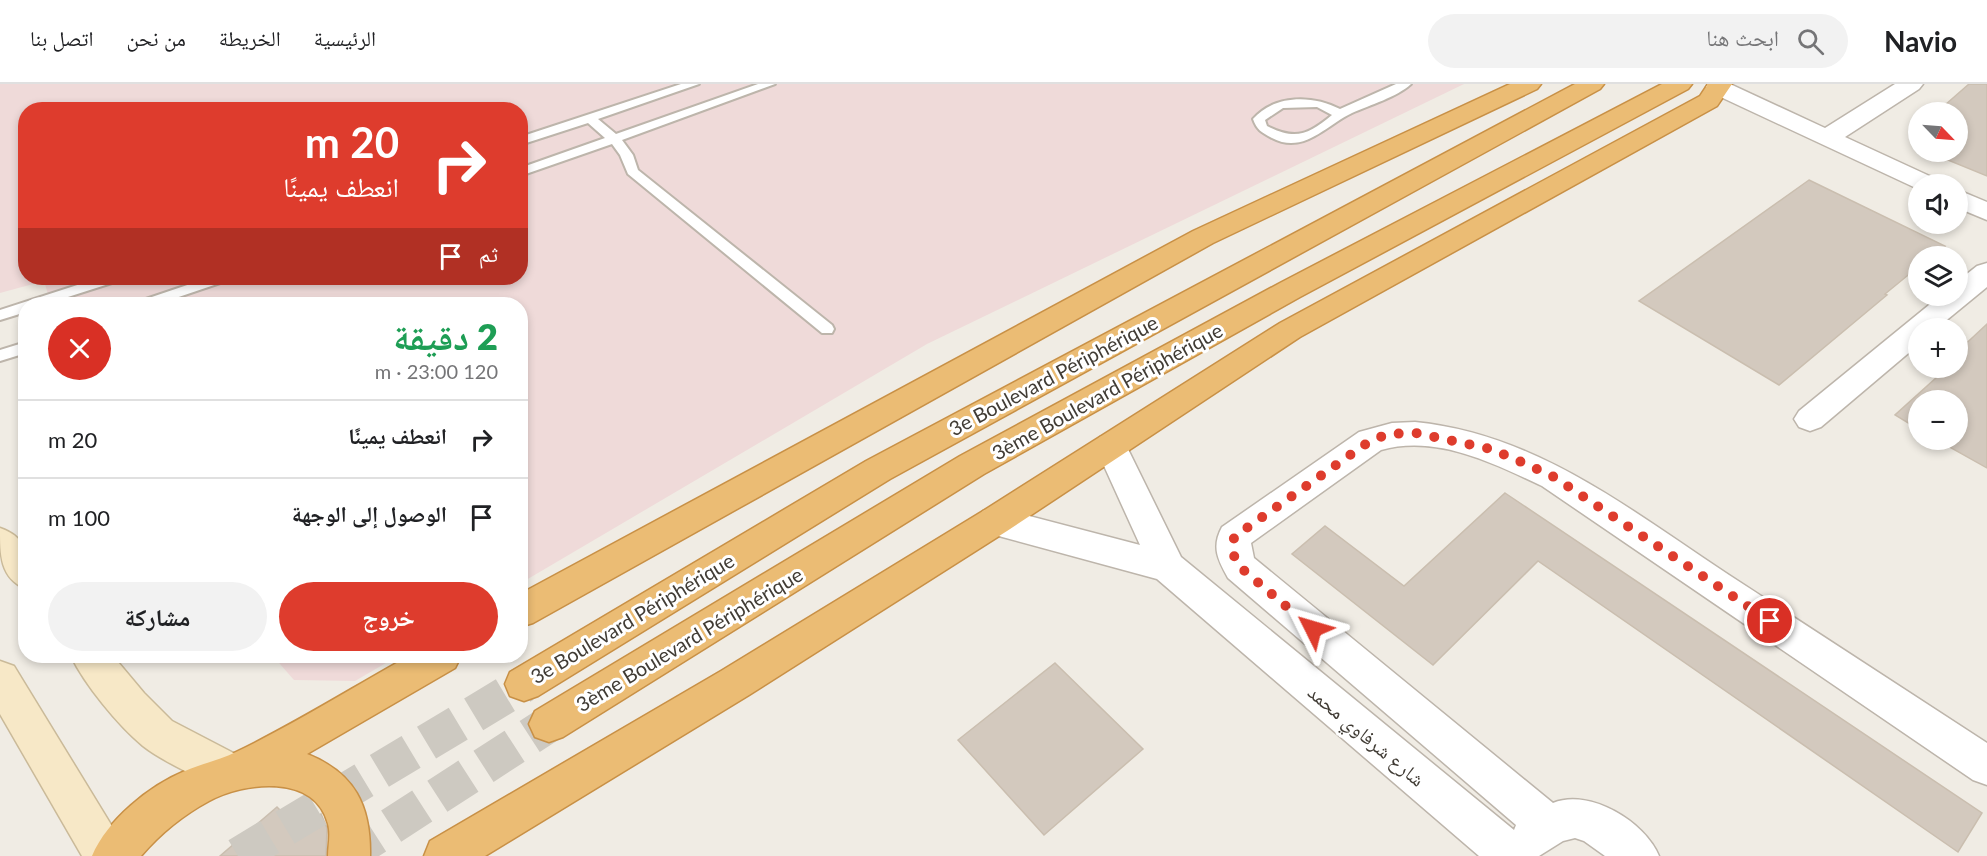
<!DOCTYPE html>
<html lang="ar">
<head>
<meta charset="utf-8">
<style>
	:root { --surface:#fff; --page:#f2f2f2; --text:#202124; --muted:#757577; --line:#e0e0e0; --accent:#de3c2d }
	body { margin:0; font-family:Lato,"Noto Naskh Arabic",sans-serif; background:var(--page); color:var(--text); direction:rtl; height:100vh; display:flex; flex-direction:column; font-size:22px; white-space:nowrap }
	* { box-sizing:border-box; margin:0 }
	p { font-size:20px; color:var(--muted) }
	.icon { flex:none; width:33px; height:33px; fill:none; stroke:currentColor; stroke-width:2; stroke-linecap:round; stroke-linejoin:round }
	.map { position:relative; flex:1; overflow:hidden; direction:ltr }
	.side { position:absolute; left:18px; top:213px; width:510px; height:366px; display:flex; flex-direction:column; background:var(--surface); border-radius:24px; box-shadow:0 3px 9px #0003; direction:rtl }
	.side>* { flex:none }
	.top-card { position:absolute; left:18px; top:18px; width:510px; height:183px; border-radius:24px; box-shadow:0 3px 9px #0003; direction:rtl; background:#de3c2d; color:#fff; overflow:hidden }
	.needle { width:39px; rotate:115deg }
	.fabs { position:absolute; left:1908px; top:18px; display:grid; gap:12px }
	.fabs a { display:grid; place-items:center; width:60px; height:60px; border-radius:50%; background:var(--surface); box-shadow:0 3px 9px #0003; font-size:30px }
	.pin { position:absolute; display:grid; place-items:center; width:51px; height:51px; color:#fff; margin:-26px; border:3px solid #fff; border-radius:50%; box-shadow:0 2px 6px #0007 }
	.me { position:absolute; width:66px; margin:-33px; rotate:310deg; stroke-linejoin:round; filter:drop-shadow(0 0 4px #0008) }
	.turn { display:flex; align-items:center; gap:21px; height:126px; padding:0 30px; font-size:27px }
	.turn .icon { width:78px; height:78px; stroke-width:2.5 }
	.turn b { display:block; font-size:42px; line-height:51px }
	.then { display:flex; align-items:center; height:57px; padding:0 30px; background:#0003; gap:12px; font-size:22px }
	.round { display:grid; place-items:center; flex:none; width:63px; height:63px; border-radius:32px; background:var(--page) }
	.head { display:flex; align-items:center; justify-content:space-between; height:102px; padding:0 30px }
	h1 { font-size:36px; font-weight:800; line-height:45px; color:#1e9e55 }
	.cta { display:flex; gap:12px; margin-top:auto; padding:12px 30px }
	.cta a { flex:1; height:69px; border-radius:36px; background:var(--accent); color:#fff; font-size:24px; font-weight:800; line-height:69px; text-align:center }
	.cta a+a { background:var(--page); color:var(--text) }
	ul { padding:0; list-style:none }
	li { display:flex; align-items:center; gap:18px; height:78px; padding:0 30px; border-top:2px solid var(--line) }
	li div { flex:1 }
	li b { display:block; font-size:22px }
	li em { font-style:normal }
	header { display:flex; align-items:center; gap:36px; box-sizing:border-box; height:84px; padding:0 30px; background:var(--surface); border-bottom:2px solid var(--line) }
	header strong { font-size:28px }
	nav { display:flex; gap:33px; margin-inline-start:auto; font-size:21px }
	.search { width:420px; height:54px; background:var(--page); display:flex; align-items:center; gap:15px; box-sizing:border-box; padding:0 21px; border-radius:33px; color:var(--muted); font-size:22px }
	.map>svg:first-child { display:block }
	.medical { fill:#efdad9; fill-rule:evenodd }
	.building { fill:#d3c9be; stroke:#cabeaf; stroke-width:1.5 }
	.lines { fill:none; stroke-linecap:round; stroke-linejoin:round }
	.highway-tunnel { stroke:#cdc9c1; stroke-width:37; stroke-dasharray:37 18; stroke-linecap:butt }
	.lane-casing { stroke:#bdb5ab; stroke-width:4 }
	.street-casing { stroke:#bdb5ab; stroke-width:3 }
	.secondary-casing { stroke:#caba99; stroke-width:3 }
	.highway-casing { stroke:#c89046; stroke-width:3 }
	.lane { fill:#fff; fill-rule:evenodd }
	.street { fill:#fff; fill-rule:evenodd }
	.secondary { fill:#f7e8c7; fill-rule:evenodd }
	.highway { fill:#ebbc74; fill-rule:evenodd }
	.route { stroke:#de3c2d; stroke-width:10; stroke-dasharray:0 18 }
	.labels { text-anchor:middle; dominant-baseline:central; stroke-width:6; stroke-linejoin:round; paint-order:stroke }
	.street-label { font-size:20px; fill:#413c35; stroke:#fff }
</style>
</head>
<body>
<header>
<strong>Navio</strong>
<div class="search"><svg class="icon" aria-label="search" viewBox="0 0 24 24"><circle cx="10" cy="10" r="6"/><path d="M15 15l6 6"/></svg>ابحث هنا</div>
<nav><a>الرئيسية</a><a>الخريطة</a><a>من نحن</a><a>اتصل بنا</a></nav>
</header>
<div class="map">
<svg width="1987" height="772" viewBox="0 0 1987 772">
	<rect width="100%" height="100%" fill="#f0ece4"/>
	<g class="medical">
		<path d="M0,0H1464L927,260L521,499L520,220H51L44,197L0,209ZM26,26H520V194H26Z"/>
		<polygon points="273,572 398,572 355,597 294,596"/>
	</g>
	<g class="building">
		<polygon points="1969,0 1987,0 1987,92 1943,74 1949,68 1958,68 1958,28 1937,28"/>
		<polygon points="1809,96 1945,162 1931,172 1918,172 1918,183 1885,210 1887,211 1779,301 1639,217"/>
		<polygon points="1987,240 1987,384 1937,356 1958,356 1958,316 1918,316 1918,345 1895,331 1947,284 1958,284 1958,267"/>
		<polygon points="1505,409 1982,729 1958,768 1538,477 1433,581 1292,470 1325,442 1404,502"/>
		<polygon points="1055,579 1143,665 1044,751 958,656"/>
		<polygon points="277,723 301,747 321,730 327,744 326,772 220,772"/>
	</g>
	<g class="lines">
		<g class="highway-tunnel">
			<polyline points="238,772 524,600"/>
			<polyline points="345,772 549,640"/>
		</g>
		<defs>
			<g id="lane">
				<polygon points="681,0 699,0 598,35 616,50 758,0 775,0 622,56 633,71 638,86 832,241 834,245 832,249 822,249 628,90 620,71 612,60 520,92 520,84 605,54 588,39 520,61 520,53"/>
				<path d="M1396,0H1411C1397,13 1370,21 1352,29C1326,41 1304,71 1272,54C1261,48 1257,46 1253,35C1275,10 1313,11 1340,25ZM1317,23L1332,31C1309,50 1296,57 1267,42L1265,36L1283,24Z"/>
				<polygon points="99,194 120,194 118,197 46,220 26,220 26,228 0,236 0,226"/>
				<polygon points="208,194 228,194 226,197 158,220 138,220 140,217"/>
				<polygon points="26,258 26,269 0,277 0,266"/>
			</g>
			<g id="street">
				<polygon points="1708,0 1730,0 1825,44 1895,0 1923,0 1919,5 1845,53 1936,95 1940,100 1918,100 1918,105 1710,8 1706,3"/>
				<polygon points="1958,106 1987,118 1987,136 1958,124"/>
				<polygon points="1987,179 1987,203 1937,244 1918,244 1918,261 1821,343 1810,347 1799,343 1794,335 1799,327 1940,212 1958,212 1958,197 1977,182"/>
				<path d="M1415,338C1537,350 1630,426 1729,491C1815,547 1901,603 1987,659V701L1973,696L1542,402C1493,379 1436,350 1381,366L1251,459L1254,474L1553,719C1590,704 1645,738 1659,772H1605L1584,757L1575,754L1563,757L1539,772H1479L1157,495L995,451L983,447L978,437L983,427L995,423L1140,461L1095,362L1100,353L1111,350L1122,353L1181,473L1514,746L1516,741L1228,494C1218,476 1211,463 1222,443L1359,348L1392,339Z"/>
			</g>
			<g id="secondary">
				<path d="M0,444C32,455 26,477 26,505C0,494 0,471 0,444Z"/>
				<path d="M71,572H113L144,609L172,637L243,674L249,688L243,702L229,707C206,698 162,677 143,662C118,641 85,601 71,572Z"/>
				<polygon points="0,577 14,582 121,757 127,772 82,772 0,630"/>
			</g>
			<g id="highway">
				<polygon points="1510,0 1541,0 1537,5 1213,159 533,539 520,543 520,510 1193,147"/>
				<polygon points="1575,0 1604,0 1600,5 890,395 538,612 524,617 510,612 505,600 510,588 866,377"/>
				<polygon points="1662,0 1692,0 1688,5 1300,213 984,390 563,653 549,658 535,653 529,640 535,627 960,372 1280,199"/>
				<polygon points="1708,0 1732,0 1717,22 1300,253 1007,447 749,611 485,772 424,772 430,757 721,587 983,427 1280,239 1700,12"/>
				<path d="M409,572H461L455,584L307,670C355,689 371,722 370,772H328C328,762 331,750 328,740C315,689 244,698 209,717C183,731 160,750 141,772H92C107,736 149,702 185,687C201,680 220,676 236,668C293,641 353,603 409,572Z"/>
			</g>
		</defs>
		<use href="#lane" class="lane-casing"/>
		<use href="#street" class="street-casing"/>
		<use href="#secondary" class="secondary-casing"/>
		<use href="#highway" class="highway-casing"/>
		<use href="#lane" class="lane"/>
		<use href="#street" class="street"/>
		<use href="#secondary" class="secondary"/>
		<use href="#highway" class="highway"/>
	</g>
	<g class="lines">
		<polyline class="route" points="1313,545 1241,484 1233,470 1234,453 1370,357 1388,350 1416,349 1491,365 1526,380 1554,393 1770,537"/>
	</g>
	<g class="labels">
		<g class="street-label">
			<text transform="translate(1053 291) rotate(-28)">3e Boulevard Périphérique</text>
			<text transform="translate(1107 307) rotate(-29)">3ème Boulevard Périphérique</text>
			<text transform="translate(632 534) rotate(-31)">3e Boulevard Périphérique</text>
			<text transform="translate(689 555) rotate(-31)">3ème Boulevard Périphérique</text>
			<text transform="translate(1367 651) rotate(40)">شارع شرفاوي محمد</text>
		</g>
	</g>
</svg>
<div class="fabs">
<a><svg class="needle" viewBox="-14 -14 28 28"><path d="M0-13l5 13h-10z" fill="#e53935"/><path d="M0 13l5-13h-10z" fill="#757577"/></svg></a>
<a><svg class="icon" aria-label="sound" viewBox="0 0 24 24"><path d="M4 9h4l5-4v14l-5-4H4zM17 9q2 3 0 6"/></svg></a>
<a><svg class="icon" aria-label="layers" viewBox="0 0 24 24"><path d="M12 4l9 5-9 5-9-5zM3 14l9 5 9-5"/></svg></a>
<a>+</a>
<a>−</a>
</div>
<div class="pin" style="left:1770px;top:537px;background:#d93025"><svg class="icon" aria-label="arrive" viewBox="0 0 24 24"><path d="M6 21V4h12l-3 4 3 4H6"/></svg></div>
<svg class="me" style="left:1313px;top:545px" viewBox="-20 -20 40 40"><path d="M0-17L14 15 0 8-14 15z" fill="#de3c2d" stroke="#fff" stroke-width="4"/></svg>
<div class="top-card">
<div class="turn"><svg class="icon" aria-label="right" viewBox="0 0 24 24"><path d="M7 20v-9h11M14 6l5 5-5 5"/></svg><div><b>20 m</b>انعطف يمينًا</div></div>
<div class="then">ثم<svg class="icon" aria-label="arrive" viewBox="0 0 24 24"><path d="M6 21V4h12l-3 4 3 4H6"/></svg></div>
</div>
<section class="side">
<div class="head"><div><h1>2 دقيقة</h1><p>120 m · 23:00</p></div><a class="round" style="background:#d93025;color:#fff"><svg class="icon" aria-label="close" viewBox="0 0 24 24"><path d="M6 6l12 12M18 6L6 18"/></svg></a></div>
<ul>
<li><svg class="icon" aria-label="right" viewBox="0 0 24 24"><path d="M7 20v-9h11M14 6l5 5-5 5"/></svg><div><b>انعطف يمينًا</b></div><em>20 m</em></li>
<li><svg class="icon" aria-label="arrive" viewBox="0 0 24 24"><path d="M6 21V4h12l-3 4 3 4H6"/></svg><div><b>الوصول إلى الوجهة</b></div><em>100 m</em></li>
</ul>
<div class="cta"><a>خروج</a><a>مشاركة</a></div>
</section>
</div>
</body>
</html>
